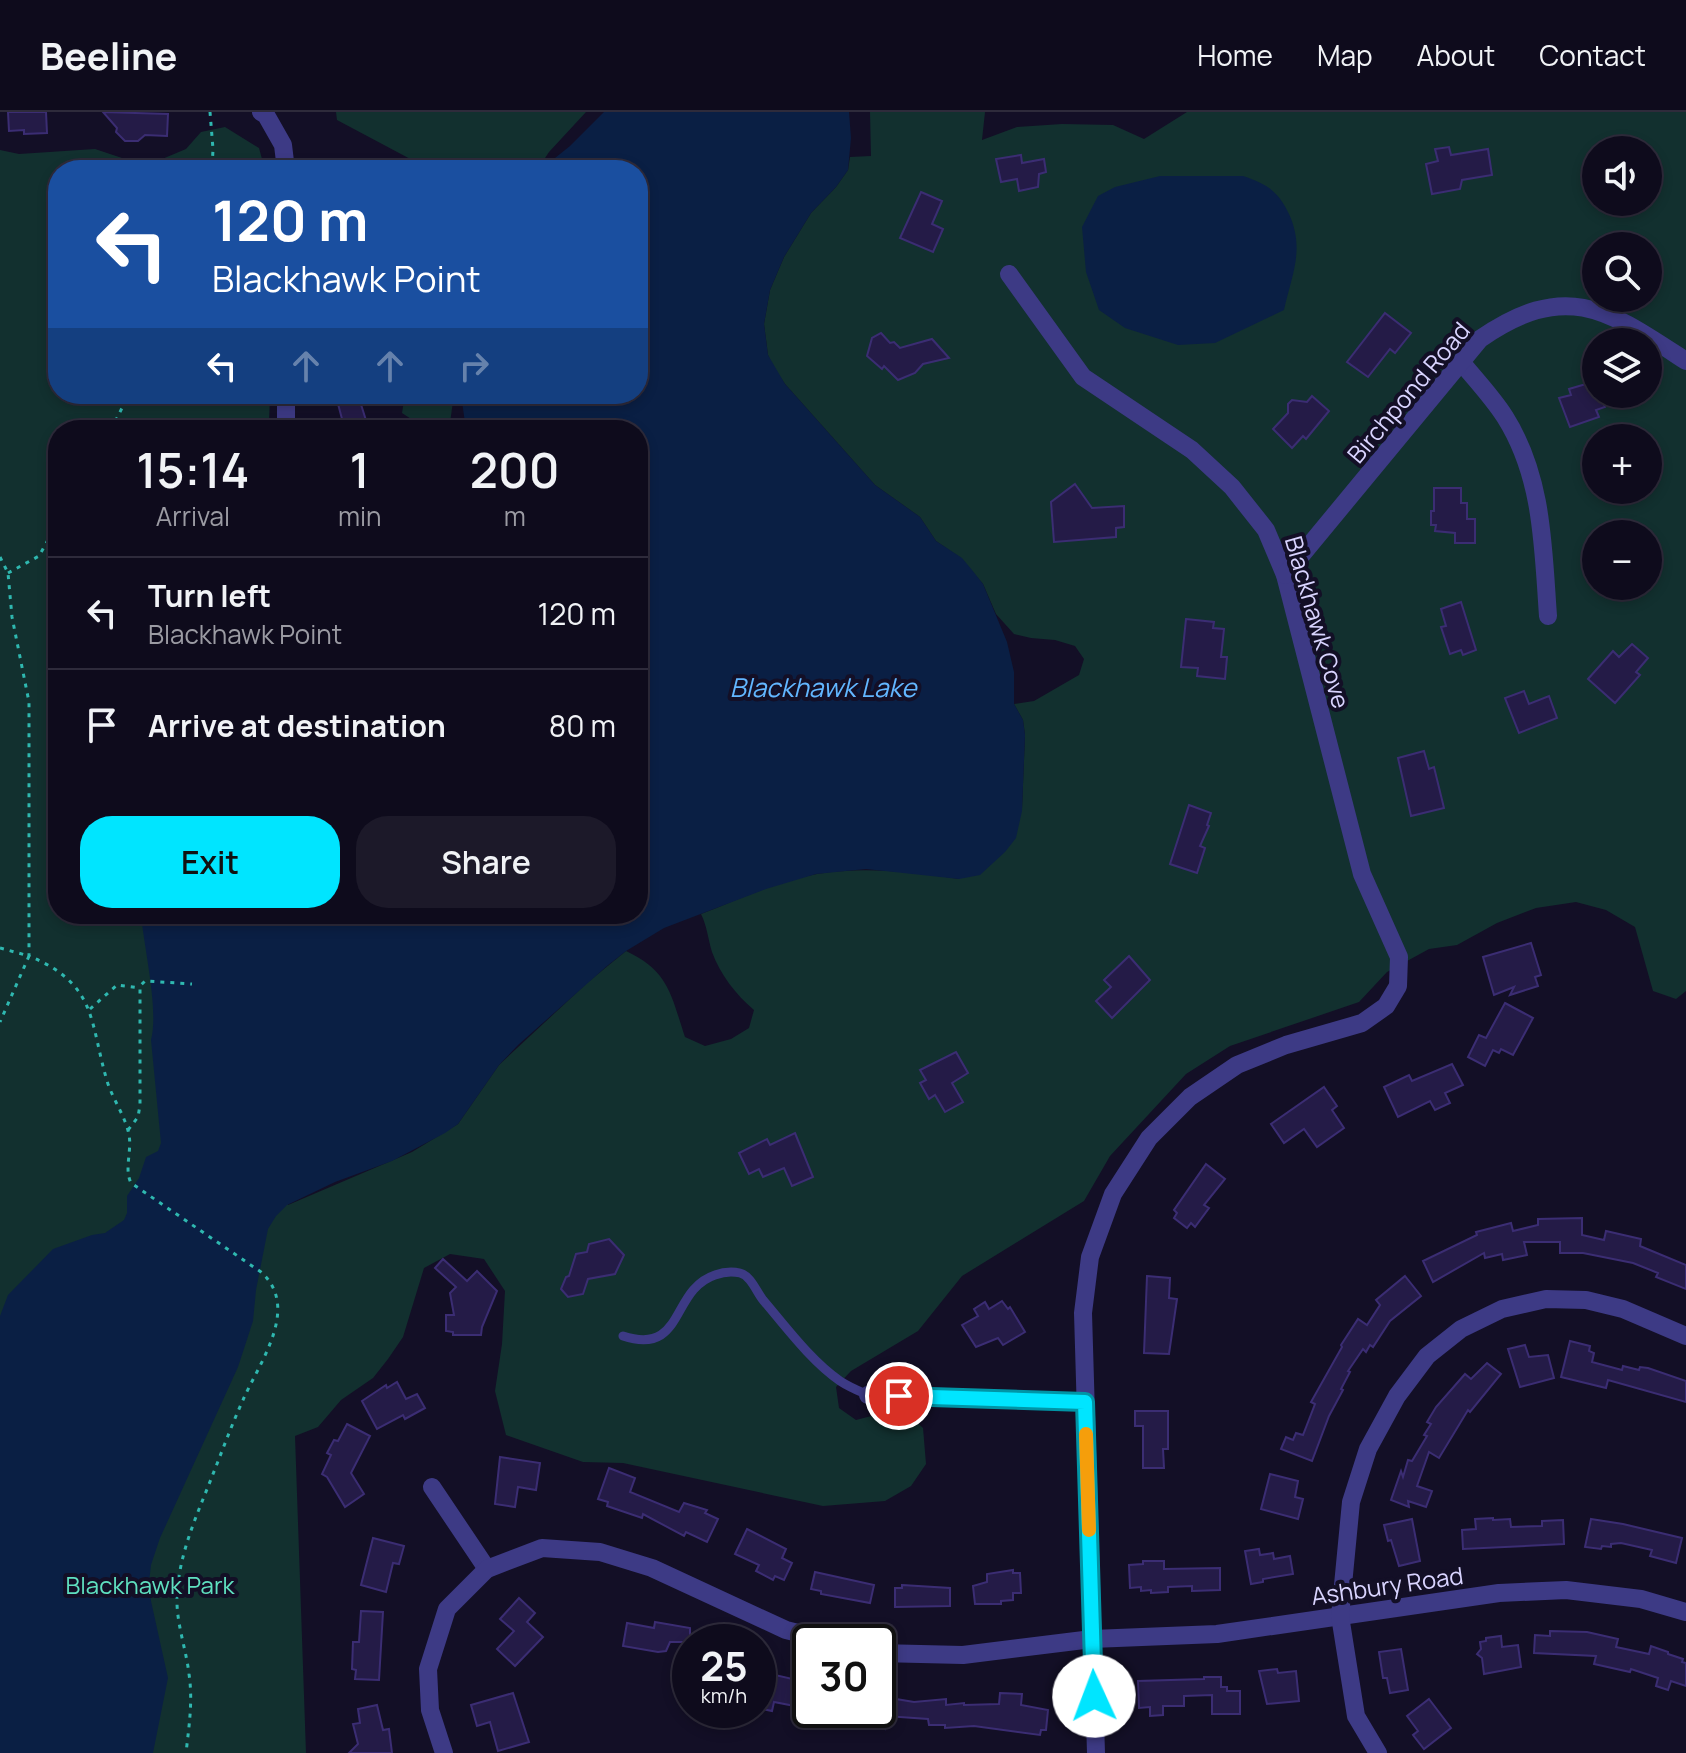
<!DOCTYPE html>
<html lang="en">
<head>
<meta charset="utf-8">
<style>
	:root { --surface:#0e0b1c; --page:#1c1929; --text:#f1f3f6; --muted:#9b9ba3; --line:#2e2b3b; --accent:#00e5ff }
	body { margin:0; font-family:Manrope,sans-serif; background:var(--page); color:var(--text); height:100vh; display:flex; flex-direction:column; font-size:30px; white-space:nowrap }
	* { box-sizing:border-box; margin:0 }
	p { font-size:26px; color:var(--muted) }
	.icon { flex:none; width:44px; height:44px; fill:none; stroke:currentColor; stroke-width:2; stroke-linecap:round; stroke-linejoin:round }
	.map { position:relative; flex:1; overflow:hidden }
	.drawer { position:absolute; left:48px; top:308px; width:600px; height:504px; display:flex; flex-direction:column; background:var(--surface); border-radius:32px; box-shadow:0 4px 12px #0003,0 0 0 2px var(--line) }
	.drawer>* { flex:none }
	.hud { position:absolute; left:48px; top:48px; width:600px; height:244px; border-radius:32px; box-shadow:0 4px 12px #0003,0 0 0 2px var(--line); background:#1a4fa0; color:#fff; overflow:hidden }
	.fabs { position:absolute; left:1582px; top:24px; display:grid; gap:16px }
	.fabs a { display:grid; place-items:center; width:80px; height:80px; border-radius:50%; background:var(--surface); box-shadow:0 4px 12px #0003,0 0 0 2px var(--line); font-size:40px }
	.speed { position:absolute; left:672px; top:1512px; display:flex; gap:16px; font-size:40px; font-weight:700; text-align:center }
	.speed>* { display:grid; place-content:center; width:104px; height:104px; border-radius:50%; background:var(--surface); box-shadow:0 4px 12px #0003,0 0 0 2px var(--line); line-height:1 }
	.speed small { font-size:20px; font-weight:400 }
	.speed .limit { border:4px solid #111; border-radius:12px; background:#fff; color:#111 }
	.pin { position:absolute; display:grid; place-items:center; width:68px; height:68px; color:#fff; margin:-34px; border:4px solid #fff; border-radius:50%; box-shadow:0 2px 8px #0007 }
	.me { position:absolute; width:88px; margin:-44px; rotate:358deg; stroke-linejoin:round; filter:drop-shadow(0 0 6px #0008) }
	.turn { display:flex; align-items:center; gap:28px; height:168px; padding:0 32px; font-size:36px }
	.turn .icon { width:104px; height:104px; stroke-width:2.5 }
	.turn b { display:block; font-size:56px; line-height:68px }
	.lanes { display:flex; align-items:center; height:76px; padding:0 32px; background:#0003; justify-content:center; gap:40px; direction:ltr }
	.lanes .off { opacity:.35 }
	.eta { display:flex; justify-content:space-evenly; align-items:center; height:136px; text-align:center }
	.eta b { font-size:48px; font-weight:600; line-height:56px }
	.primary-button { display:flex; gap:16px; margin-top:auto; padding:16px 32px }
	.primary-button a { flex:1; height:92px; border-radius:32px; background:var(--accent); color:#111; font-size:32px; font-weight:600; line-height:92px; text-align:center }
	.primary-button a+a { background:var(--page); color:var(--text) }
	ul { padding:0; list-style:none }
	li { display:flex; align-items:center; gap:24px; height:112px; padding:0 32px; border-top:2px solid var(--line) }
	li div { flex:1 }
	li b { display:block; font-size:30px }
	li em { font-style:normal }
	header { display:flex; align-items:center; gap:48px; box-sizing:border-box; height:112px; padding:0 40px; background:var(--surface); border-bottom:2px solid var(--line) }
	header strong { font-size:38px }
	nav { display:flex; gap:44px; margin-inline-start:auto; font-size:28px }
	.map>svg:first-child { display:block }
	.green { fill:#12302f; fill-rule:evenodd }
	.water { fill:#0a1f44 }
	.building { fill:#241b47; stroke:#3b2d73; stroke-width:2 }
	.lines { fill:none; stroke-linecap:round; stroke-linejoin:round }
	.path { stroke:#2fb8b0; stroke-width:3; stroke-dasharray:4 6; stroke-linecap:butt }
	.service { stroke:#3d3a85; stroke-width:9 }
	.minor { stroke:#3d3a85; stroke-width:18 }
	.route-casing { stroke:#0095a6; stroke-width:20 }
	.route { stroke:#00e5ff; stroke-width:14 }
	.slow { stroke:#f59e0b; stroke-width:14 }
	.labels { text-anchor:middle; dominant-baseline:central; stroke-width:8; stroke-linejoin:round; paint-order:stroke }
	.street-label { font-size:24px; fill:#d9d4ff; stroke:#130f26 }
	.park-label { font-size:24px; fill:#5fe0c0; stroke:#130f26 }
	.water-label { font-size:26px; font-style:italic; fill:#62b6ff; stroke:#130f26 }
</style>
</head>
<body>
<header>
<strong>Beeline</strong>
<nav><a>Home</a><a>Map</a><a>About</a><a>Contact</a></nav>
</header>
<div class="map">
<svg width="1686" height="1641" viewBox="0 0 1686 1641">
	<rect width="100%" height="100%" fill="#130f26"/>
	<g class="green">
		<polygon points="336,0 586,0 549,40 537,58 431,58 337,8"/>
		<path d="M870,0H985L982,28L1017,15L1062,12L1113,13L1144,27L1187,0H1686V879L1676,887L1653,879L1635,815L1606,798L1576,790L1536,796L1497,811L1457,833L1429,837L1387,860L1359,890L1230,934L1186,962L1110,1044L1084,1089L962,1164L918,1219L851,1259L836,1275L839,1296L856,1308L883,1301L906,1300L923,1316L926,1352L911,1374L885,1389L823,1394L623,1351L583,1350L506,1323L495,1279L502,1232L505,1179L484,1147L450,1142L424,1156L403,1225L388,1247L373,1266L341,1288L318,1315L295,1324L306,1641H0V38L19,42L95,37L122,46L155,50L186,37L201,20L225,15L259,36L265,58H58V282H270L269,311L266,318H58V802H277L288,1093L412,1040L458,1012L499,953L587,871L626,839C669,859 671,883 685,925L705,934L731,927L749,916L754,898C736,883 720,862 712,840C708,827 707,814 701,802C738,788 777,769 817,762C864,754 912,760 959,767L1022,696L1025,623L1023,608L1014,592L1034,589L1079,563L1084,547L1075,534L1055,528L1031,526L1014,522L996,502L983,472L961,446L936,429L920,405L875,373L785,272L774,256L768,243L764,212L770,178L784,145L811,101L836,75L848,58L850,45L871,44ZM1596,38H1648V90H1596ZM1596,134H1648V186H1596ZM1596,230H1648V282H1596ZM1596,326H1648V378H1596ZM1596,422H1648V474H1596Z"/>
		<polygon points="405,282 454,282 449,318 428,318 402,301"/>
	</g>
	<g class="water">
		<path d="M604,0H849L851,26L848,58L836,75L811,101L784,145L770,178L764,212L768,243L785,272L875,373L920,405L936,429L962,446L972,458L983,472L1007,530L1014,560V592L1023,608L1025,623L1022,699L1016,726L1005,740L980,763L959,767L866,757L816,762L766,777L664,816L626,839L607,854L518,933L499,953L458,1012L445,1021L392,1049L335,1070L287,1093L276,1104L268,1117L256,1178L253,1209L238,1255L160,1426L151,1453L149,1470L151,1489L168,1566L153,1641H0V1204L8,1183L53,1137L92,1123L105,1121L124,1108L127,1101V1084L139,1066L146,1045L158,1039L161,1031L151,928C159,898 144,836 141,802H638V318H466L461,282H638V58H540L570,34Z"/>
		<path d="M1160,64H1243C1267,72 1278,79 1289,102C1305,137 1292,162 1284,198L1215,231L1178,233L1125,216L1099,198L1086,160L1082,115L1098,84L1115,75Z"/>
	</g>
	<g class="building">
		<polygon points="8,0 46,0 47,21 24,22 24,18 9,19"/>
		<polygon points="103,0 168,2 167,24 145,23 138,29 125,29 116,20 117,16"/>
		<polygon points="1449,35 1451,43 1488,37 1492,63 1462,68 1460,77 1432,82 1426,52 1438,49 1435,37"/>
		<polygon points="1021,43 1022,51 1044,47 1046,60 1039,62 1038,75 1019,79 1017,67 1001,70 996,47"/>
		<polygon points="921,80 942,89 932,112 943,117 933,140 900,126"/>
		<polygon points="1385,201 1411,221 1395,241 1390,237 1368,265 1347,250"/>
		<polygon points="881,221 890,231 894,230 900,236 932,227 949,246 923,252 915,261 898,268 884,254 882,257 867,244 872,226"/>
		<polygon points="1596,269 1596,282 1600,282 1605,295 1596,298 1599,305 1570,315 1559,286 1571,283 1569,277"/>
		<polygon points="1312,284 1329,299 1306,327 1303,324 1292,336 1273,317 1288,301 1288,292 1292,288 1307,290"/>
		<polygon points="359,286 369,318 345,318 338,292"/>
		<polygon points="1075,372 1092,396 1124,394 1124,415 1116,416 1116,425 1054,430 1051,390"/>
		<polygon points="1434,376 1461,376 1461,391 1467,391 1467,407 1475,407 1475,431 1455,431 1455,421 1435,419 1436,413 1431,413 1431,399 1434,399"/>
		<polygon points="1461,490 1476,538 1463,543 1461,538 1450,542 1441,515 1446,514 1441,497"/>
		<polygon points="1186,507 1214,510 1213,516 1224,517 1221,545 1227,545 1225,567 1197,564 1198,556 1181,555"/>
		<polygon points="1632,532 1648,546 1636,560 1640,563 1615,591 1588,567 1613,539 1619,545"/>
		<polygon points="1524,579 1529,592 1549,584 1557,606 1519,621 1505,586"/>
		<polygon points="1424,639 1429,657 1434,655 1444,696 1411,704 1398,646"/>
		<polygon points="1189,693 1211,701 1207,713 1209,714 1200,734 1205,736 1197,761 1170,752"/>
		<polygon points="1531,831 1541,863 1535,865 1538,874 1510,883 1514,875 1494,883 1483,845"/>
		<polygon points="1129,844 1150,868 1112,906 1096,889 1111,875 1104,868"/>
		<polygon points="1505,891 1533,906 1513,943 1501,937 1499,941 1493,938 1485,954 1468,945 1479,923 1486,926"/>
		<polygon points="956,940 968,961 952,971 963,990 945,1000 935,983 929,987 920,971 926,968 920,958"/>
		<polygon points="1452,952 1463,973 1445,981 1450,991 1435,998 1430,989 1398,1005 1384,975 1409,963 1412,969"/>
		<polygon points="1324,975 1337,994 1332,998 1344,1016 1317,1035 1304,1017 1284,1031 1271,1012"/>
		<polygon points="795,1021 813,1065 792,1074 784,1056 763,1065 759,1057 749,1062 739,1041 767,1027 770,1033"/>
		<polygon points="1206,1052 1225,1067 1204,1093 1209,1096 1195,1115 1191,1111 1187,1116 1174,1106 1177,1101 1174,1098"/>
		<polygon points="1582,1106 1582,1123 1604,1128 1606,1119 1641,1127 1640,1134 1686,1153 1686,1177 1656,1165 1658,1161 1633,1151 1583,1141 1560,1141 1560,1130 1524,1130 1527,1143 1503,1148 1502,1142 1485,1146 1484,1141 1433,1170 1423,1149 1477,1123 1476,1120 1511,1111 1513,1119 1538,1113 1538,1107"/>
		<polygon points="609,1127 624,1143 615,1162 588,1167 583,1182 568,1185 561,1177 566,1165 569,1164 576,1142 587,1140 589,1132"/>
		<polygon points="443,1147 467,1169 477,1159 497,1179 482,1215 481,1223 453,1223 453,1220 446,1219 446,1203 454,1203 450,1181 456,1175 435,1156"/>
		<polygon points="1147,1164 1170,1166 1169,1186 1177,1187 1169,1242 1144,1241"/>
		<polygon points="1405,1164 1421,1184 1390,1209 1373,1235 1370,1233 1366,1240 1363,1237 1348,1259 1350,1260 1341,1277 1343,1278 1329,1304 1312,1349 1281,1337 1286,1325 1293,1328 1296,1321 1303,1323 1315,1292 1311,1290 1342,1235 1341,1233 1358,1207 1367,1213 1380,1193 1376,1188"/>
		<polygon points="1002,1189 1008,1197 1010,1195 1025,1220 1003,1233 998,1226 976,1235 962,1213 978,1204 974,1197 985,1190 989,1197"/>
		<polygon points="1570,1229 1590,1234 1589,1239 1594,1241 1592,1250 1622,1258 1623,1254 1639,1258 1640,1255 1648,1256 1686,1269 1686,1290 1608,1268 1606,1276 1561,1265"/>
		<polygon points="1525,1233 1529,1245 1548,1243 1554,1266 1520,1275 1508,1237"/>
		<polygon points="1487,1251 1501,1262 1470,1300 1468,1298 1439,1346 1429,1340 1417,1374 1432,1379 1426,1395 1408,1389 1409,1395 1391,1388 1401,1359 1403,1365 1408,1348 1412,1349 1427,1324 1424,1323 1431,1312 1427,1310 1436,1295 1465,1262 1471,1267"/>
		<polygon points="397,1270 406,1287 417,1282 425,1296 405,1307 403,1303 377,1317 362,1289 386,1273 387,1276"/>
		<polygon points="1135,1299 1168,1299 1168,1337 1163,1337 1164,1356 1143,1356 1143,1314 1135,1314"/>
		<polygon points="347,1312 370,1324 351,1361 364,1382 345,1395 327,1365 322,1362 331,1343 327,1341 334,1328 338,1329"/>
		<polygon points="500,1345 540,1351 536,1378 518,1375 515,1395 495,1392"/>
		<polygon points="609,1356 635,1366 630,1380 679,1400 684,1391 707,1398 705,1401 718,1407 707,1430 686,1420 684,1424 643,1402 642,1406 607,1394 608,1390 598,1387"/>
		<polygon points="1270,1362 1298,1369 1295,1385 1303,1387 1298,1407 1261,1397"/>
		<polygon points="1493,1406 1493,1408 1510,1407 1511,1415 1542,1414 1542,1409 1563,1408 1564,1432 1463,1437 1462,1418 1476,1417 1475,1407"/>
		<polygon points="1412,1407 1420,1449 1399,1454 1391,1428 1388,1429 1384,1413"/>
		<polygon points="1591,1407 1623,1412 1682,1426 1676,1451 1650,1444 1652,1438 1621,1431 1611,1432 1611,1435 1602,1434 1601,1437 1585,1435"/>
		<polygon points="747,1417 786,1437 782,1446 792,1451 784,1468 775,1464 773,1468 756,1459 759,1453 735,1442"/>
		<polygon points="373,1426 404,1434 399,1452 393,1451 386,1480 361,1473"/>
		<polygon points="1259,1437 1260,1443 1273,1441 1274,1447 1290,1444 1293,1462 1263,1467 1263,1470 1251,1472 1245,1439"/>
		<polygon points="1143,1449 1164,1449 1164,1457 1220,1456 1220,1478 1192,1479 1192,1474 1168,1475 1168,1480 1151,1481 1151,1478 1141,1479 1141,1475 1130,1476 1129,1453 1143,1452"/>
		<polygon points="1013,1458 1013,1461 1020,1461 1021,1481 1013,1481 1013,1488 1001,1489 1001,1492 975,1492 973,1474 987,1470 987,1462"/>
		<polygon points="815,1460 874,1473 870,1491 821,1482 821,1479 811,1477"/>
		<polygon points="902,1473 950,1476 950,1494 895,1495 895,1476 902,1476"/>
		<polygon points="519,1486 535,1501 527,1510 543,1525 515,1554 497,1537 514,1519 500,1507"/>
		<polygon points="361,1499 383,1500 379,1568 355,1567 356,1558 352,1557 353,1530 359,1530"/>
		<polygon points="655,1510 690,1516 690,1530 670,1530 666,1539 658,1540 623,1534 627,1511 654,1516"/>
		<polygon points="1550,1519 1587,1520 1618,1527 1616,1535 1649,1542 1651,1534 1668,1540 1668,1542 1683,1547 1682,1550 1686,1551 1686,1574 1671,1569 1668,1578 1656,1574 1658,1566 1631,1557 1630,1560 1594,1552 1596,1544 1534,1541 1535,1523 1550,1524"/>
		<polygon points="1501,1524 1502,1535 1518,1533 1521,1555 1484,1562 1482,1546 1477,1542 1481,1537 1480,1530 1486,1529 1486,1526"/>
		<polygon points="1401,1537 1408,1578 1390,1581 1387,1566 1383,1566 1379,1540"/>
		<polygon points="1277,1557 1278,1561 1296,1559 1299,1589 1267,1592 1259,1559"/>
		<polygon points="758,1559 810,1571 810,1597 774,1590 772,1599 758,1596"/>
		<polygon points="1204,1565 1221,1565 1221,1575 1227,1575 1227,1579 1240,1579 1240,1602 1212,1602 1212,1583 1184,1584 1184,1594 1163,1594 1163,1603 1150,1604 1150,1595 1139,1596 1138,1569 1204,1567"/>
		<polygon points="513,1581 529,1630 498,1639 490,1610 477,1614 471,1593"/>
		<polygon points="1000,1581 1022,1582 1021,1593 1048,1598 1046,1618 1041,1618 1040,1623 974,1614 945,1616 945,1613 929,1613 928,1607 886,1604 885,1617 844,1610 845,1598 878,1598 878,1584 914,1590 946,1587 946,1593 964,1591 964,1593 999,1592"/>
		<polygon points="1429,1587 1451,1616 1424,1637 1413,1623 1418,1619 1407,1604"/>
		<polygon points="377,1593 383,1618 389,1617 392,1641 349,1641 358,1632 353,1612 360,1611 358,1597"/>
	</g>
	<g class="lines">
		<g class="path">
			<polyline points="210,0 213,37 212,58"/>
			<polyline points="111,318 129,282"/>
			<path d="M0,445L8,461L12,505L29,590V844C99,873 89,911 108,972C114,989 126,1006 129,1023C132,1039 124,1057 131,1071L261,1160C301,1196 259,1251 243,1288C232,1312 223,1337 213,1362C198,1401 179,1440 177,1484C176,1511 186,1536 189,1562C193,1589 189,1614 186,1641"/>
			<polyline points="8,461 39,444 58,410"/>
			<polyline points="0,836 29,844 0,910"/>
			<polyline points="90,897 117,873 140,876"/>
			<polyline points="128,1018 138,1005 140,993 140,874 145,869 192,872"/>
		</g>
		<path class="service" d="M623,1224C685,1244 670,1178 715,1163C723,1160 732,1159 740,1161C751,1164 756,1179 763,1188C786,1215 811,1249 840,1269C849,1275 859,1279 868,1283"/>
		<g class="minor">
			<polyline points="261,0 266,3 283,33 286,58"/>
			<polyline points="1009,162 1083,265 1192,338 1232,375 1266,418 1285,463 1362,762 1399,845 1398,874 1386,894 1362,911 1286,933 1237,953 1190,985 1149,1026 1113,1082 1090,1145 1083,1201 1096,1641"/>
			<path d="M1462,251C1476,268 1493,286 1505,305C1543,365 1543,435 1548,504"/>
			<polyline points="286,282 286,318"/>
			<path d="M1285,463L1480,227C1567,167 1608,198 1686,249"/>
			<polyline points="868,1283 1085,1290"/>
			<polyline points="432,1375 487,1457"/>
			<polyline points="878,1541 963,1543 1092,1527 1217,1522 1499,1481 1566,1478 1641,1487 1686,1500"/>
			<polyline points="444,1641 430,1598 428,1557 447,1497 487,1457 542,1436 600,1440 652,1456 786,1518 834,1530"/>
			<polyline points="1378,1641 1356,1604 1340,1504 1351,1390 1368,1337 1397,1284 1427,1244 1461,1217 1502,1197 1546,1187 1586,1188 1623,1197 1686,1224"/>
		</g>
	</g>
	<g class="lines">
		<defs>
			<polyline id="route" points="899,1284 1085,1290 1094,1584"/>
		</defs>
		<use href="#route" class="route-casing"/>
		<use href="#route" class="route"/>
		<polyline class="slow" points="1086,1322 1089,1418"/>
	</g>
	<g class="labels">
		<g class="street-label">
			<text transform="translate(1408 280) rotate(-50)">Birchpond Road</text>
			<text transform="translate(1318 510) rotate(74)">Blackhawk Cove</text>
			<text transform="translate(1387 1473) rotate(-8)">Ashbury Road</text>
		</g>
		<g class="park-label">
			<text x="150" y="1472">Blackhawk Park</text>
		</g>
		<g class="water-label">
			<text x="823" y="575">Blackhawk Lake</text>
		</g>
	</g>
</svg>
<div class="fabs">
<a><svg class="icon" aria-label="sound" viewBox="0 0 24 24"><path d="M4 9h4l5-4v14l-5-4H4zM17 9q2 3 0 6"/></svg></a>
<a><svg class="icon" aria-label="search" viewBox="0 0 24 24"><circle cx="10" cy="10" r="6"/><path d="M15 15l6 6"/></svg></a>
<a><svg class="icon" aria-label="layers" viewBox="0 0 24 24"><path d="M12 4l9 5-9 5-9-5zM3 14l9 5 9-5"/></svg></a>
<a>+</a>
<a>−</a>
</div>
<div class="speed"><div>25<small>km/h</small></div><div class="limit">30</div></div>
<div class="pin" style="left:899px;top:1284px;background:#d93025"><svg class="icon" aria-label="arrive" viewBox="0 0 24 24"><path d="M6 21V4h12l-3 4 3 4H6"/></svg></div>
<svg class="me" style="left:1094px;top:1584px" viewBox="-20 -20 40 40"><circle r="19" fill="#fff"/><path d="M0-13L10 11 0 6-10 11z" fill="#00e5ff"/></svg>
<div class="hud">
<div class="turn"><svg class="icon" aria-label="left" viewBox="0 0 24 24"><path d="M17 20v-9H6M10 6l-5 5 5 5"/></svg><div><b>120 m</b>Blackhawk Point</div></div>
<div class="lanes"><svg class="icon" aria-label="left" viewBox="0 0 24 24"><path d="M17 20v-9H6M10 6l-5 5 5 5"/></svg><svg class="icon off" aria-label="ahead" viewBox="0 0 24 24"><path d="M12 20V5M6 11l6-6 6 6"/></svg><svg class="icon off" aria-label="ahead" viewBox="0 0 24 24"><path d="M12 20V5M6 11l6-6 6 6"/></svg><svg class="icon off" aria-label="right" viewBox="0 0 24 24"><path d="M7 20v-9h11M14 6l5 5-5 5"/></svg></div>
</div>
<section class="drawer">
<div class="eta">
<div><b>15:14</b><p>Arrival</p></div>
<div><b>1</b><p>min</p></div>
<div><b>200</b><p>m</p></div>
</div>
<ul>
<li><svg class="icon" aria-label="left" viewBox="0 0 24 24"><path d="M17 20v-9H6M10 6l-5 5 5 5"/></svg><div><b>Turn left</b><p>Blackhawk Point</p></div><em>120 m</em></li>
<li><svg class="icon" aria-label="arrive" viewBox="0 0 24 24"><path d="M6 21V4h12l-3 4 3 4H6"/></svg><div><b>Arrive at destination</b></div><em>80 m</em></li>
</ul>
<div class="primary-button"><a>Exit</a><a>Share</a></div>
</section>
</div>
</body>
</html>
